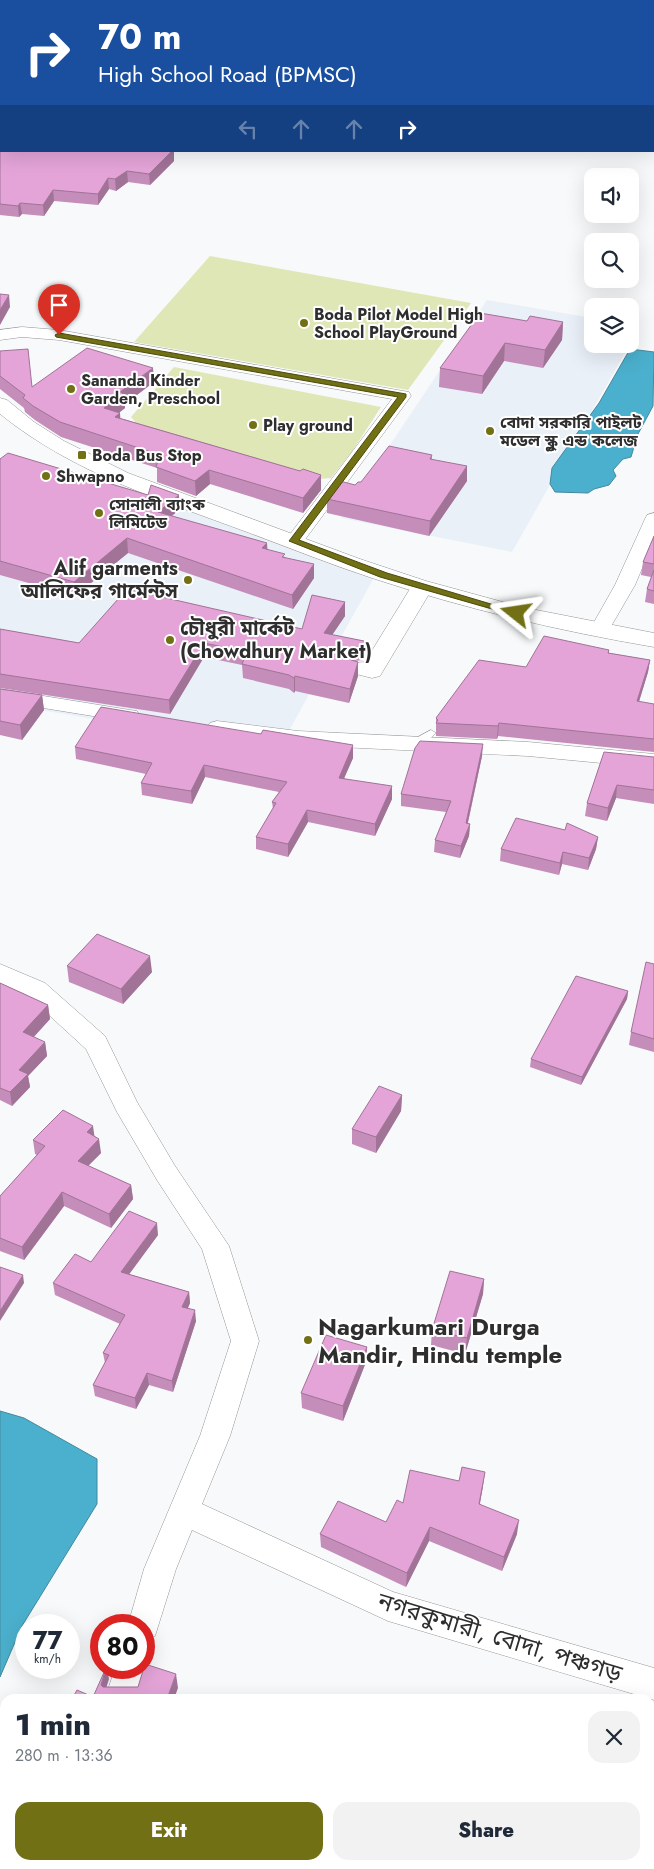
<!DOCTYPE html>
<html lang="en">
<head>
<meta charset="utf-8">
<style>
	:root { --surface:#fff; --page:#f2f2f3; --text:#1f2937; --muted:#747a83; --accent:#717014 }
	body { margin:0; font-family:Jost,"Noto Sans Bengali",sans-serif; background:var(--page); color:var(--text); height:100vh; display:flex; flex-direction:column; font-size:19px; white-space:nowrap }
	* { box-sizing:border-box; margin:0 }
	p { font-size:16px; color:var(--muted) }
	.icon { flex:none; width:28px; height:28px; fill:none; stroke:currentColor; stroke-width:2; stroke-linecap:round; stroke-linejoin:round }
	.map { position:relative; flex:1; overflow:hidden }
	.drawer { position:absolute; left:0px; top:1694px; width:655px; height:176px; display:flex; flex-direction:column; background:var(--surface); border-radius:15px 15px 0 0; box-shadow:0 5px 20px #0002 }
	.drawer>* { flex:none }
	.hud { position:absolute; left:0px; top:0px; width:655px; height:152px; box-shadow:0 5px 20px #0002; background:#1a4fa0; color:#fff; overflow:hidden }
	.tools { position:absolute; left:584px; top:168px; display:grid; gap:10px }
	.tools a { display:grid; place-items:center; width:55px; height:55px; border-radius:10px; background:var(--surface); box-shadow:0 5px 20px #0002; font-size:25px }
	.speed { position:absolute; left:15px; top:1614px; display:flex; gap:10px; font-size:25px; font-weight:700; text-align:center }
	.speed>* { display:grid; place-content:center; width:65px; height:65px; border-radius:50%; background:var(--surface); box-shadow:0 5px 20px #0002; line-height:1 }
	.speed small { font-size:12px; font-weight:400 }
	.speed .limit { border:8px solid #d22; background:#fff; color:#111 }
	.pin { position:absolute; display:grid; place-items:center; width:42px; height:42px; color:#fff; margin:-51px -21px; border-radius:50% 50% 50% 0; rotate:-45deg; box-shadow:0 0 5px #0007 }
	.pin .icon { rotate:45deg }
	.me { position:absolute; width:55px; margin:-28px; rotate:285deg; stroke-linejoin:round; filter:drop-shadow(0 0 4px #0008) }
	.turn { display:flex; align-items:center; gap:18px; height:105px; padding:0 15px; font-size:22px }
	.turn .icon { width:65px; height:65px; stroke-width:2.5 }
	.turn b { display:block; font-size:35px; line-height:42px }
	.lanes { display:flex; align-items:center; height:48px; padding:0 15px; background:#0003; justify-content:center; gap:25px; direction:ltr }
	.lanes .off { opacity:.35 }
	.round { display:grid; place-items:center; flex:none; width:52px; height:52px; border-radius:15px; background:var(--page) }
	.summary { display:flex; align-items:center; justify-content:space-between; height:85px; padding:0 15px }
	h1 { font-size:30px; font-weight:800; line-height:38px }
	.primary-button { display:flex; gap:10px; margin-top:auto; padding:10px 15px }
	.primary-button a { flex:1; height:58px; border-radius:15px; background:var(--accent); color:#fff; font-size:20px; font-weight:800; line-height:58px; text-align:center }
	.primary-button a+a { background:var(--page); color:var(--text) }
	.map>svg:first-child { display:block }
	.built { fill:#eaf0f8 }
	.green { fill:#dfe7b7 }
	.water { fill:#4bb0cd; stroke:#42899e }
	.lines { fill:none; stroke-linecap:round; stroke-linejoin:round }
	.lane-casing { stroke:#939495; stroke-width:1 }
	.street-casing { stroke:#939495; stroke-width:1 }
	.secondary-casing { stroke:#939495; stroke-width:1 }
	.highway-casing { stroke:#939495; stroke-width:1 }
	.lane { fill:#fff; fill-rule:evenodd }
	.street { fill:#fff; fill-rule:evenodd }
	.secondary { fill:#fff; fill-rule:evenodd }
	.highway { fill:#fff; fill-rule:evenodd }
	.wall { fill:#c48dba }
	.shaded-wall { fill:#a07397 }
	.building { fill:#e4a4d8; stroke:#a07397 }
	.route { fill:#717014; stroke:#49490d }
	.poi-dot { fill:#717014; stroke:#fff; stroke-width:2 }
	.labels { text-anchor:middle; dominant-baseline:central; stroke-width:4; stroke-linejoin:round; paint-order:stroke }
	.far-poi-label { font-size:16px; font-weight:bold; fill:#2e2e2f; stroke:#fff; text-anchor:start }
	.poi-label { font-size:20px; font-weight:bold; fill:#2e2e2f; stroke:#fff; text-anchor:end }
	.near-poi-label { font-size:24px; font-weight:bold; fill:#2e2e2f; stroke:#fff; text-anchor:start }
	.near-street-label { font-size:24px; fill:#2e2e2f; stroke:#fff }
</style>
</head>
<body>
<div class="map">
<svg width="654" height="1869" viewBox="0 0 654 1869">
	<rect width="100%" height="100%" fill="#f8f9fa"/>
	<g class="built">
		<polygon points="487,300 592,318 592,344 630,344 512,552 341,518"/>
		<polygon points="184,505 375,576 281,745 187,735 0,703 0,559"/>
	</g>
	<g class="green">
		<polygon points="210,256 471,303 408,390 134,342"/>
		<polygon points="174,367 381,407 353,450 331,478 294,481 144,432 131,417"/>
	</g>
	<g class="water">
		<polygon points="630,349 654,352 653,406 638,434 631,457 623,459 613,470 616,476 609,485 594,489 588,493 555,492 550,484 552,468 599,403"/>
		<polygon points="0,1411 24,1418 97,1459 97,1504 22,1626 0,1677"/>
	</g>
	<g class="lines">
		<defs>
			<polygon id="lane" points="431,730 436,733 427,741 414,745 409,742"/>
			<g id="street">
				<polygon points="22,327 59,330 403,391 409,392 411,396 301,545 287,545 285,541 392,399 59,340 22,337 0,340 0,330"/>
				<polygon points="654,513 654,540 635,585 606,635 592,635 589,631 615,585 645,519 647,515"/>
				<polygon points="0,689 130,710 137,711 140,716 137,721 130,722 0,701"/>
				<polygon points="217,721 298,731 528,742 654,754 654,768 528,756 298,745 210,733 206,728 210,723"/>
				<polygon points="0,964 45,983 105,1036 137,1102 175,1166 229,1246 259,1341 230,1436 202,1504 393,1592 654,1668 654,1700 388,1621 192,1530 176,1569 155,1636 144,1640 144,1625 128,1625 144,1569 200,1436 231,1341 202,1249 157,1180 117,1112 86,1049 27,995 0,983"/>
				<polygon points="144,1659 148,1668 139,1699 105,1699 115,1668 144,1668"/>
				<polygon points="53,1865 89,1865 88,1869 52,1869"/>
			</g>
			<polygon id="secondary" points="421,582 429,584 432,589 380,676 372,678 352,673 348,668 352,663 365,662 413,584"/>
			<path id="highway" d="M0,398L7,400L34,422L64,441L128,473L360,559L426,581L521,607L654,633V647C560,631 466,609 375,579C332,565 290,548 247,532C161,500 73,473 0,414Z"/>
		</defs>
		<use href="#lane" class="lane-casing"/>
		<use href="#street" class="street-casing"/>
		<use href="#secondary" class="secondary-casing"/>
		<use href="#highway" class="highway-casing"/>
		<use href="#lane" class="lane"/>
		<use href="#street" class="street"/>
		<use href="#secondary" class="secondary"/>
		<use href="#highway" class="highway"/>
	</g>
	<g class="wall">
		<polygon points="0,0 20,1 1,1 1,9 0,9"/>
		<polygon points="0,110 1,151 174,151 174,161 150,185 128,182 116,191 109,189 98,205 54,201 44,216 22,214 19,217 0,215"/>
		<polygon points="527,321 563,322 562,340 543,368 504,361 482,394 439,387 440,368"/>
		<polygon points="0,351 32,387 154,382 125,404 125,408 119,413 120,413 120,418 300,471 321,475 321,490 303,513 210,484 196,496 157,482 157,468 61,437 35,420 25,412 24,408 0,389"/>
		<polygon points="432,455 432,459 467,481 429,536 327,513 327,499 361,482"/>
		<polygon points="0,459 180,509 172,516 267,549 285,557 314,578 293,609 128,553 75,596 0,575"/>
		<polygon points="654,536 654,604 645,602 647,589 651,577 641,575 643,562"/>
		<polygon points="345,602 345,616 332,635 364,641 364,655 363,660 355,661 358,662 358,676 349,703 295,691 294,693 289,689 243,678 242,665 204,657 170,714 0,688 0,629 79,643 302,629"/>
		<polygon points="609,650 609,653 650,660 648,672 639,702 654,704 654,752 498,736 497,739 436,736 436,718 526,667"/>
		<polygon points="0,689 42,695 44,710 22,740 0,735"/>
		<polygon points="75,747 353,758 344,778 392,799 375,836 308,822 288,857 256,849 256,837 273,809 272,802 279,792 205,777 192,804 142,795 141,783 146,774 76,759"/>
		<polygon points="482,756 468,823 470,824 469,836 460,858 434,852 435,840 446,812 401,806 401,794"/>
		<polygon points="654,757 654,804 616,798 607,821 585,816 587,803"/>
		<polygon points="565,830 598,837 596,849 588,870 562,864 559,875 500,861 501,849"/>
		<polygon points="654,964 654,1052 629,1045 631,1032"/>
		<polygon points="67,966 152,972 123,1004 69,982"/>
		<polygon points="0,983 48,1005 50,1019 34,1037 45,1042 47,1056 28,1076 30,1087 12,1106 0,1100"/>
		<polygon points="628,991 627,999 581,1085 530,1067 531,1059"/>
		<polygon points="402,1095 401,1111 376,1153 352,1144 352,1129"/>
		<polygon points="95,1136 101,1153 88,1166 131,1185 133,1199 111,1228 64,1206 24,1260 0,1251 0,1196 37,1155 35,1154 33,1140"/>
		<polygon points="158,1235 129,1274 189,1292 190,1303 188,1308 196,1321 173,1392 149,1385 136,1409 95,1396 93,1385 105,1363 103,1353 120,1324 55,1295 53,1283 91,1262"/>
		<polygon points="484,1279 483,1294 465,1354 431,1345 432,1330"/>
		<polygon points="367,1347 366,1362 343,1421 302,1408 301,1393"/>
		<polygon points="483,1486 480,1504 517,1534 502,1571 429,1541 406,1587 321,1547 320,1534 386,1522 403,1503"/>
		<polygon points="159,1865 232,1865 230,1869 168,1869"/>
	</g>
	<g class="shaded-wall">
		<polygon points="13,0 21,0 20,1 12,1"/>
		<polygon points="1,70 1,94 0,95 0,72"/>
		<polygon points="172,151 174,151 174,161 150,185 149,174"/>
		<polygon points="127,171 128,182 116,191 115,179"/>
		<polygon points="108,178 109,189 98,205 98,194"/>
		<polygon points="53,190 54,201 44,216 43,205"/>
		<polygon points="20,203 22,214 19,217 18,206"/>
		<polygon points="9,295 10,307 0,325 0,310"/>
		<polygon points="563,322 562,340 543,368 545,350"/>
		<polygon points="505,343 504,361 482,394 483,376"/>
		<polygon points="153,368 154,382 125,404 125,408 105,423 104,408 120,392"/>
		<polygon points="120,413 121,428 115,417"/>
		<polygon points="467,466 467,481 429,536 430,521"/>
		<polygon points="209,470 210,484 196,496 195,481"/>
		<polygon points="321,475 321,490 303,513 303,498"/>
		<polygon points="179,495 180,509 159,526 158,512"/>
		<polygon points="127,538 128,553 75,596 74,582"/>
		<polygon points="267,543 268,557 262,548"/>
		<polygon points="314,564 314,578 293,609 292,595"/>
		<polygon points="345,602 345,616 324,647 324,633"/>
		<polygon points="364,641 364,655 363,660 363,646"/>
		<polygon points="204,643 204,657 170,714 169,700"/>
		<polygon points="352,647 352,661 346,654"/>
		<polygon points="650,660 648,672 635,714 637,701"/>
		<polygon points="358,662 358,676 349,703 350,689"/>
		<polygon points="295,676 295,691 294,693 294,678"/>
		<polygon points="42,695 44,710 22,740 20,725"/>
		<polygon points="499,723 498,736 497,739 498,726"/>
		<polygon points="483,744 482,756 465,835 466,823"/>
		<polygon points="353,745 353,758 339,790 339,778"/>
		<polygon points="204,765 205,777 192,804 191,791"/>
		<polygon points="617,785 616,798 607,821 608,808"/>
		<polygon points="392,786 392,799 375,836 375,824"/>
		<polygon points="307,810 308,822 288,857 288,844"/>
		<polygon points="470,824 469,836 460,858 461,846"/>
		<polygon points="598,837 596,849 588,870 589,858"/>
		<polygon points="563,852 562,864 559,875 560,863"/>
		<polygon points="150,956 152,972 123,1004 121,989"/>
		<polygon points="628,991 627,999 581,1085 582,1077"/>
		<polygon points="48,1005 50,1019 25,1046 23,1032"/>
		<polygon points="45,1042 47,1056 28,1076 30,1087 12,1106 10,1092 19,1070"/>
		<polygon points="402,1095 401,1111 376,1153 376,1137"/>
		<polygon points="93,1126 95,1140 87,1132"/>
		<polygon points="99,1139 101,1153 79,1175 78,1161"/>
		<polygon points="131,1185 133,1199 111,1228 109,1214"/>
		<polygon points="62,1192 64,1206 24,1260 22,1247"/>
		<polygon points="157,1223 158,1235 122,1284 121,1272"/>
		<polygon points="23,1275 24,1283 0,1321 0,1311"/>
		<polygon points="484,1279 483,1294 465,1354 467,1338"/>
		<polygon points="189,1292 190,1303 183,1319 182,1307"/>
		<polygon points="195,1310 196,1321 173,1392 172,1381"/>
		<polygon points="367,1347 366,1362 343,1421 343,1406"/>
		<polygon points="147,1373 149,1385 136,1409 135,1398"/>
		<polygon points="485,1472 483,1486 477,1517 479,1504"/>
		<polygon points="519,1520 517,1534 502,1571 504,1557"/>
		<polygon points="430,1527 429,1541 406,1587 407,1573"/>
		<polygon points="106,1668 107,1668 109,1679 103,1698 101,1685"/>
		<polygon points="176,1674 178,1688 174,1699 167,1699"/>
		<polygon points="225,1865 232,1865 230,1869 224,1869"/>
	</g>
	<g class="building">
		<polygon points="0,0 13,0 12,1"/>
		<polygon points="0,62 1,62 1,70 0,72"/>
		<polygon points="0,110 1,110 1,151 172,151 149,174 127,171 115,179 108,178 98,194 53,190 43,205 20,203 18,206 0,204"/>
		<polygon points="0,294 9,295 0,310"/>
		<polygon points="480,313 527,321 530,316 563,322 545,350 505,343 483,376 440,368"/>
		<polygon points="87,348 153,368 120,392 124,394 104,408 120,413 115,417 300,471 303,469 321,475 303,498 209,470 195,481 156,467 160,455 60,422 33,406 23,398 25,395 0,376 0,351 28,349 32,387"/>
		<polygon points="389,446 432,455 430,459 467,466 430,521 327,499 340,481 355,485 358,482 361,482"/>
		<polygon points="8,453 148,495 151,485 179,495 158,512 267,543 262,548 285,554 282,557 314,564 292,595 127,538 74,582 0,561 0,459"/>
		<polygon points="654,536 654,564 643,562"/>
		<polygon points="654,570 654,591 647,589"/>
		<polygon points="127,589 302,629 312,595 345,602 324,633 364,641 363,646 352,647 346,654 351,660 358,662 350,689 295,676 294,678 289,675 242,664 247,652 204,643 169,700 0,674 0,629 79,643"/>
		<polygon points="544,636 609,650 608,653 650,660 637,701 654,704 654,739 499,723 498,726 436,723 438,720 436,718 479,660 526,667"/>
		<polygon points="0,689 42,695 20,725 0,721"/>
		<polygon points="101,707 261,734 263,730 353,745 339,778 392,786 375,824 307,810 288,844 256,837 276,803 272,802 287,782 204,765 191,791 141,783 152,763 75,747"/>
		<polygon points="420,741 483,744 466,823 470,824 461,846 435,840 451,801 401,794 415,748"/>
		<polygon points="604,752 654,757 654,790 617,785 608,808 587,803"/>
		<polygon points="516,818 565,830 567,823 598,837 589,858 563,852 560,863 501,849"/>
		<polygon points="97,934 150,956 121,989 67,966"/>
		<polygon points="646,962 654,964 654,1039 631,1032"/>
		<polygon points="576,976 628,991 582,1077 531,1059"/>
		<polygon points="0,983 48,1005 23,1032 45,1042 19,1070 28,1074 10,1092 0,1088"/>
		<polygon points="379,1086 402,1095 376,1137 352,1129"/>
		<polygon points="63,1110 93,1126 87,1132 99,1139 78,1161 131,1185 109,1214 62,1192 22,1247 0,1238 0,1196 45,1146 33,1140"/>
		<polygon points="129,1211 157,1223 121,1272 189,1292 182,1307 195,1310 172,1381 147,1373 135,1398 93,1385 109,1355 103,1353 125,1315 53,1283 75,1254 91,1262"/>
		<polygon points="0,1267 23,1275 0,1311"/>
		<polygon points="450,1271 484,1279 467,1338 432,1330"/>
		<polygon points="326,1335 367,1347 343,1406 301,1393"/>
		<polygon points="462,1467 485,1472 479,1504 519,1520 504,1557 430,1527 407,1573 320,1534 338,1501 386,1522 397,1500 403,1503 410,1470 459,1481"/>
		<polygon points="145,1664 176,1674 167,1699 72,1699 77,1690 93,1697 106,1668 101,1685 103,1687 138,1687"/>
		<polygon points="186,1865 225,1865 224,1869 195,1869"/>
	</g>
	<polygon class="route" points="59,333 406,394 406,397 299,540 387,573 521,613 513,615 380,577 289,541 398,397 56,337 55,335"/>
	<g class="poi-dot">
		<circle cx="304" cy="323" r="5"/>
		<circle cx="71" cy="389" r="5"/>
		<circle cx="253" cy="425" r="5"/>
		<circle cx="490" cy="431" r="5"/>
		<rect x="77" y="450" width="10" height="10" rx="2.5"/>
		<circle cx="46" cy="476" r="5"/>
		<circle cx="99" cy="513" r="5"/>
		<circle cx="188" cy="580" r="5"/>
		<circle cx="170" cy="640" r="5"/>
		<circle cx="308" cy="1340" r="5"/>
	</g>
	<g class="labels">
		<g class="far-poi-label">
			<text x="314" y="314">Boda Pilot Model High<tspan x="314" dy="18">School PlayGround</tspan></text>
			<text x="81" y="380">Sananda Kinder<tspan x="81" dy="18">Garden, Preschool</tspan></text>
			<text x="500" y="422">বোদা সরকারি পাইলট<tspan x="500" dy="18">মডেল স্কুল এন্ড কলেজ</tspan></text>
			<text x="263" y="425">Play ground</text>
			<text x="92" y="455">Boda Bus Stop</text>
			<text x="56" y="476">Shwapno</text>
			<text x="109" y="504">সোনালী ব্যাংক<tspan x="109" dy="18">লিমিটেড</tspan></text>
		</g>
		<g class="poi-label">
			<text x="178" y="568">Alif garments<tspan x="178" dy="23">আলিফের গার্মেন্টস</tspan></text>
			<text x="180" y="628" text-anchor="start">চৌধুরী মার্কেট<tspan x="180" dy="23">(Chowdhury Market)</tspan></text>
		</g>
		<g class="near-poi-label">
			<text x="318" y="1326">Nagarkumari Durga<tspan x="318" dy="28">Mandir, Hindu temple</tspan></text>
		</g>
		<g class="near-street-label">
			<text transform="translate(500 1637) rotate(17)">নগরকুমারী, বোদা, পঞ্চগড়</text>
		</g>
	</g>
</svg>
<div class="tools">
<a><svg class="icon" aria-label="sound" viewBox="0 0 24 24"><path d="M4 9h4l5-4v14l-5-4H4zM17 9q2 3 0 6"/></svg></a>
<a><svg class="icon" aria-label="search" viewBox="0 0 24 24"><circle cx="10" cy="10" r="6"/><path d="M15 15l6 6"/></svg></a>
<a><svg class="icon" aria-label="layers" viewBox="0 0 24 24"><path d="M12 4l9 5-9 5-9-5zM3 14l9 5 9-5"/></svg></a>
</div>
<div class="speed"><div>77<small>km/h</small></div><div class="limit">80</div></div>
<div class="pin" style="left:59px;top:335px;background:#d93025"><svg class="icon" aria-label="arrive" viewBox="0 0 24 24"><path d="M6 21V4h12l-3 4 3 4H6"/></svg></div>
<svg class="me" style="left:516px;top:613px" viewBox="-20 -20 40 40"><path d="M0-17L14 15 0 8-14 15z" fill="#717014" stroke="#fff" stroke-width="4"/></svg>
<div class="hud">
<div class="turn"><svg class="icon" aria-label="right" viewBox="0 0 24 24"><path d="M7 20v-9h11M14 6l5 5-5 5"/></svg><div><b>70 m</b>High School Road (BPMSC)</div></div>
<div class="lanes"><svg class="icon off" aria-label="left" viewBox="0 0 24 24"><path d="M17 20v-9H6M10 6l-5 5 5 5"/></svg><svg class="icon off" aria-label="ahead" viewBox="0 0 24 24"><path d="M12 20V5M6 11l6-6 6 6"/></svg><svg class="icon off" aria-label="ahead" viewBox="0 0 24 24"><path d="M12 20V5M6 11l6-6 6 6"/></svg><svg class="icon" aria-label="right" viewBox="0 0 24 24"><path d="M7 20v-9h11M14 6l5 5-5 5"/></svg></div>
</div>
<section class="drawer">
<div class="summary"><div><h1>1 min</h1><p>280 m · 13:36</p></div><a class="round"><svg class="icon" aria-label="close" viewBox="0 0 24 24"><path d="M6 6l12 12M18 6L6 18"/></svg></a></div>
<div class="primary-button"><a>Exit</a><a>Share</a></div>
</section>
</div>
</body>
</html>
